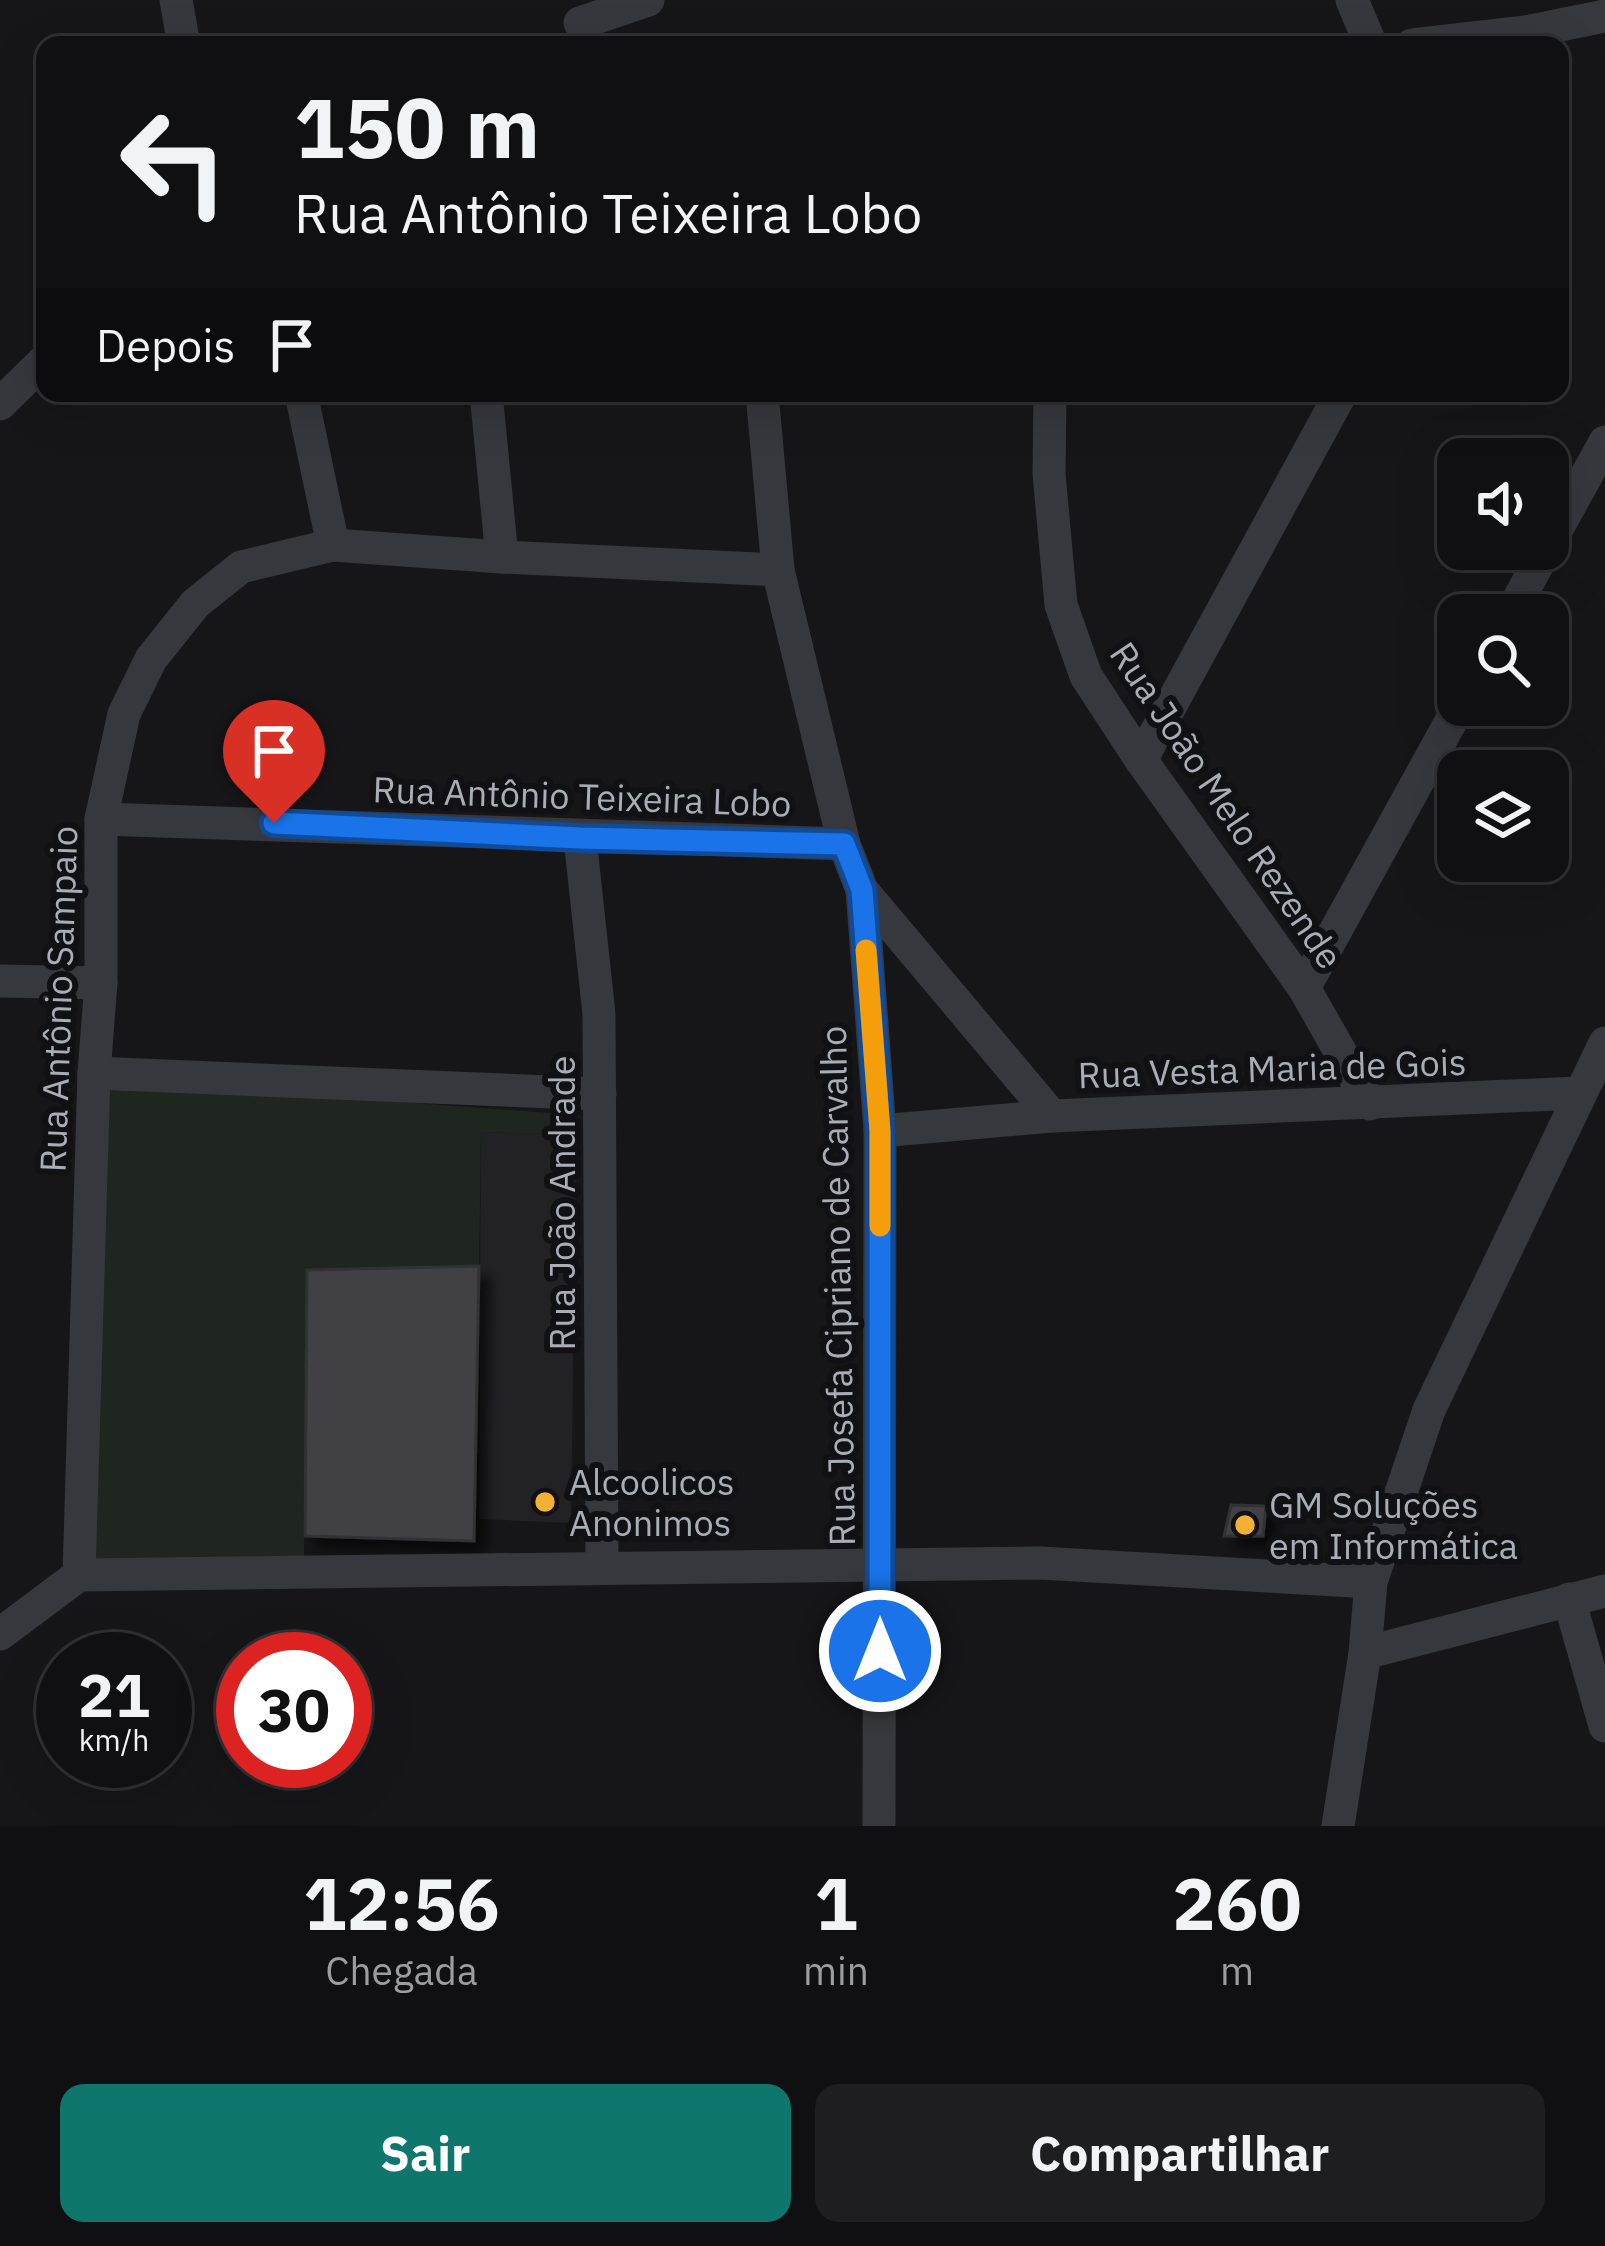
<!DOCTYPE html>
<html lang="pt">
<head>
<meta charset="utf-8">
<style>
	:root { --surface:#101012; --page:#1e1e20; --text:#f1f3f6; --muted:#9c9d9f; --line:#303032; --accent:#0f766e }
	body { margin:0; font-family:"IBM Plex Sans",sans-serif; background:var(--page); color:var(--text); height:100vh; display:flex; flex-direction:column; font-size:45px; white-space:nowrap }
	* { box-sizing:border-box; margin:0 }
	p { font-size:39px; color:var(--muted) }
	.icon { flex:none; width:66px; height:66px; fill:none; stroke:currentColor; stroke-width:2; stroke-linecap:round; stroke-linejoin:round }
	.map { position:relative; height:1826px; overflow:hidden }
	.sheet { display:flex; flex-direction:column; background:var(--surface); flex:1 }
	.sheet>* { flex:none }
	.banner { position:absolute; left:36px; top:36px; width:1533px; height:366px; border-radius:24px; box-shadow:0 12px 48px #0002,0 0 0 3px var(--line); background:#101012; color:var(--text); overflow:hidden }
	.fabs { position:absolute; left:1437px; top:438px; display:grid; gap:24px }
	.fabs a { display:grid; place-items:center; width:132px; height:132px; border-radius:24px; background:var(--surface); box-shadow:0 12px 48px #0002,0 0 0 3px var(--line); font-size:60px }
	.speed { position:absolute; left:36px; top:1632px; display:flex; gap:24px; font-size:60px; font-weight:700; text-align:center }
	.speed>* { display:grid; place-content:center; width:156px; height:156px; border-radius:50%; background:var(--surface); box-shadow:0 12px 48px #0002,0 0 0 3px var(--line); line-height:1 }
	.speed small { font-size:30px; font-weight:400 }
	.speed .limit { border:18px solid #d22; background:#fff; color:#111 }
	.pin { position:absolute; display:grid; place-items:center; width:102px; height:102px; color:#fff; margin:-123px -51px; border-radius:50% 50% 50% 0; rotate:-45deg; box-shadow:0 0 12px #0007 }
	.pin .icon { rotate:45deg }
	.me { position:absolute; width:132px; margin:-66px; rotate:0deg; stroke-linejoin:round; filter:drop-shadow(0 0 9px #0008) }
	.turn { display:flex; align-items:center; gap:42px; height:252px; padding:0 60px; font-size:54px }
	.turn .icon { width:156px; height:156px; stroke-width:2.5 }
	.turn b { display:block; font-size:84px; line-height:102px }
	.then { display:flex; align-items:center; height:114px; padding:0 60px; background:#0003; gap:24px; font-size:45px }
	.eta { display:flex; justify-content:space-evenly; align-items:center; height:204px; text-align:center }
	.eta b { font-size:72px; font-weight:700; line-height:84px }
	.primary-button { display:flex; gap:24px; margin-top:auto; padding:24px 60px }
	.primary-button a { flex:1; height:138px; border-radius:24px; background:var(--accent); color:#fff; font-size:48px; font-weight:700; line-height:138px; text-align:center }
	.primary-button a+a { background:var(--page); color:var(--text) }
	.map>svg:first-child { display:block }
	.built { fill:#222225 }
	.green { fill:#1e261f }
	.building { fill:#404145; stroke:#303034; stroke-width:3; filter:url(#shadow) }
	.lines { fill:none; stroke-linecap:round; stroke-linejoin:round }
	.minor { stroke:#37383d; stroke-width:33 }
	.route-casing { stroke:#114b97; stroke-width:30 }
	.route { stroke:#1a73e8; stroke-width:21 }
	.slow { stroke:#f59e0b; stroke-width:21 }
	.poi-dot { fill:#f2b134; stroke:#111113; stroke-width:4.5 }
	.labels { text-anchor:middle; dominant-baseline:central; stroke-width:12; stroke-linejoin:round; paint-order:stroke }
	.street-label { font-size:36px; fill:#a8adb8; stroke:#111113 }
	.poi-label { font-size:36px; fill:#a8adb8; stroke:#111113; text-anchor:start }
</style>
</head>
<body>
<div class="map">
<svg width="1605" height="1826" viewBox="0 0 1605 1826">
	<defs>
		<filter id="shadow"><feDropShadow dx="11" dy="11" stdDeviation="6" flood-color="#0009"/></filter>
	</defs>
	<rect width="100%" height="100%" fill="#161618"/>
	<polygon class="built" points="481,1132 576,1135 571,1523 479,1519"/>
	<polygon class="green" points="96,1080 579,1115 576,1135 481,1132 479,1266 306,1269 304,1558 95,1564"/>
	<g class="building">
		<polygon points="479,1266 474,1541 305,1536 307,1270"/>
		<polygon points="1231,1505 1266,1506 1263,1536 1224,1536"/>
	</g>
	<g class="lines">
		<g class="minor">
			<polyline points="176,0 184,45"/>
			<polyline points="1352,0 1371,45"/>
			<polyline points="580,23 648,0"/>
			<polyline points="1412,45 1526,32 1605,16"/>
			<polyline points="301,393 333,545"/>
			<polyline points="486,393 502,557"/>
			<polyline points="762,393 778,570 844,844 862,890 1052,1116 1579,1093"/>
			<polyline points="1050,393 1049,474 1061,605 1086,676 1141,760 1304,988 1370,1104"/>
			<polyline points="0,404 45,360"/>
			<polyline points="1548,545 1605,442"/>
			<polyline points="1510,615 1546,549"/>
			<polyline points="1141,760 1341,393"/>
			<polyline points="101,819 844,844"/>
			<polyline points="580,838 599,1014 602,1568"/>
			<polyline points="862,890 880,1131 879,1826"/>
			<polyline points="0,981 101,983"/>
			<polyline points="1304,988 1460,705"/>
			<polyline points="94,1073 600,1094"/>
			<polyline points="880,1131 1052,1116"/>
			<polyline points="79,1575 94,1073 101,983 101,819 124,714 151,659 195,604 241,567 333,545 502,557 778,570"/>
			<polyline points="1569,1599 1605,1726"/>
			<polyline points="0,1634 79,1575 1040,1563 1371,1582"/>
			<polyline points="1365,1653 1605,1591"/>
			<polyline points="1338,1826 1365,1653 1371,1582 1429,1410 1605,1043"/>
		</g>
	</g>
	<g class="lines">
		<defs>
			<polyline id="route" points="274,823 580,838 844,844 862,890 880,1131 880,1651"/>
		</defs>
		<use href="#route" class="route-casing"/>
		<use href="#route" class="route"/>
		<polyline class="slow" points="866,950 880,1131 880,1226"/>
	</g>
	<g class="poi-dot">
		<circle cx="545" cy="1502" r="12"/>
		<circle cx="1245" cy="1525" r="12"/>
	</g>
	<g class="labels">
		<g class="street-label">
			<text transform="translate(582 796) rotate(2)">Rua Antônio Teixeira Lobo</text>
			<text transform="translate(1227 805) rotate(56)">Rua João Melo Rezende</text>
			<text transform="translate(58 999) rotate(-88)">Rua Antônio Sampaio</text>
			<text transform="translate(1272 1068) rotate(-2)">Rua Vesta Maria de Gois</text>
			<text transform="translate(561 1203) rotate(-90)">Rua João Andrade</text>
			<text transform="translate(837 1286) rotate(-91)">Rua Josefa Cipriano de Carvalho</text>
		</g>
		<g class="poi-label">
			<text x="569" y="1481">Alcoolicos<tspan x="569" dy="41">Anonimos</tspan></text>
			<text x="1269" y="1504">GM Soluções<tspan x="1269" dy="41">em Informática</tspan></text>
		</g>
	</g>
</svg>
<div class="fabs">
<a><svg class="icon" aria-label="sound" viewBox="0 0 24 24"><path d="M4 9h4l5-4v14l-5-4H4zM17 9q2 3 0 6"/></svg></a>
<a><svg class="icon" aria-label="search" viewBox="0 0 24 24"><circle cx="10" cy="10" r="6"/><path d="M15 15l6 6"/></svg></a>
<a><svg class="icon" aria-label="layers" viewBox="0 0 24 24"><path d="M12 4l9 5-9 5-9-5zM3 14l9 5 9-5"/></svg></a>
</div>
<div class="speed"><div>21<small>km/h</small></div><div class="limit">30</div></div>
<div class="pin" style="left:274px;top:823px;background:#d93025"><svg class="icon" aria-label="arrive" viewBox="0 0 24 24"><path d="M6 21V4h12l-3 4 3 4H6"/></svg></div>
<svg class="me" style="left:880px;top:1651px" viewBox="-20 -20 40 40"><circle r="17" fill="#1a73e8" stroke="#fff" stroke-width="3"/><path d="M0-11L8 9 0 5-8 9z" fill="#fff"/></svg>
<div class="banner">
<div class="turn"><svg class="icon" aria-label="left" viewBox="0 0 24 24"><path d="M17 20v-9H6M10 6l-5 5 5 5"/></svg><div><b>150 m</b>Rua Antônio Teixeira Lobo</div></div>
<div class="then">Depois<svg class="icon" aria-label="arrive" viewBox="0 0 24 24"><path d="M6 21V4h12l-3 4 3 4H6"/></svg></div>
</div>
</div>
<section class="sheet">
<div class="eta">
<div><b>12:56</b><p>Chegada</p></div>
<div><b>1</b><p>min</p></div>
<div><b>260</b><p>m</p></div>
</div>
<div class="primary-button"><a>Sair</a><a>Compartilhar</a></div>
</section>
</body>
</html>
